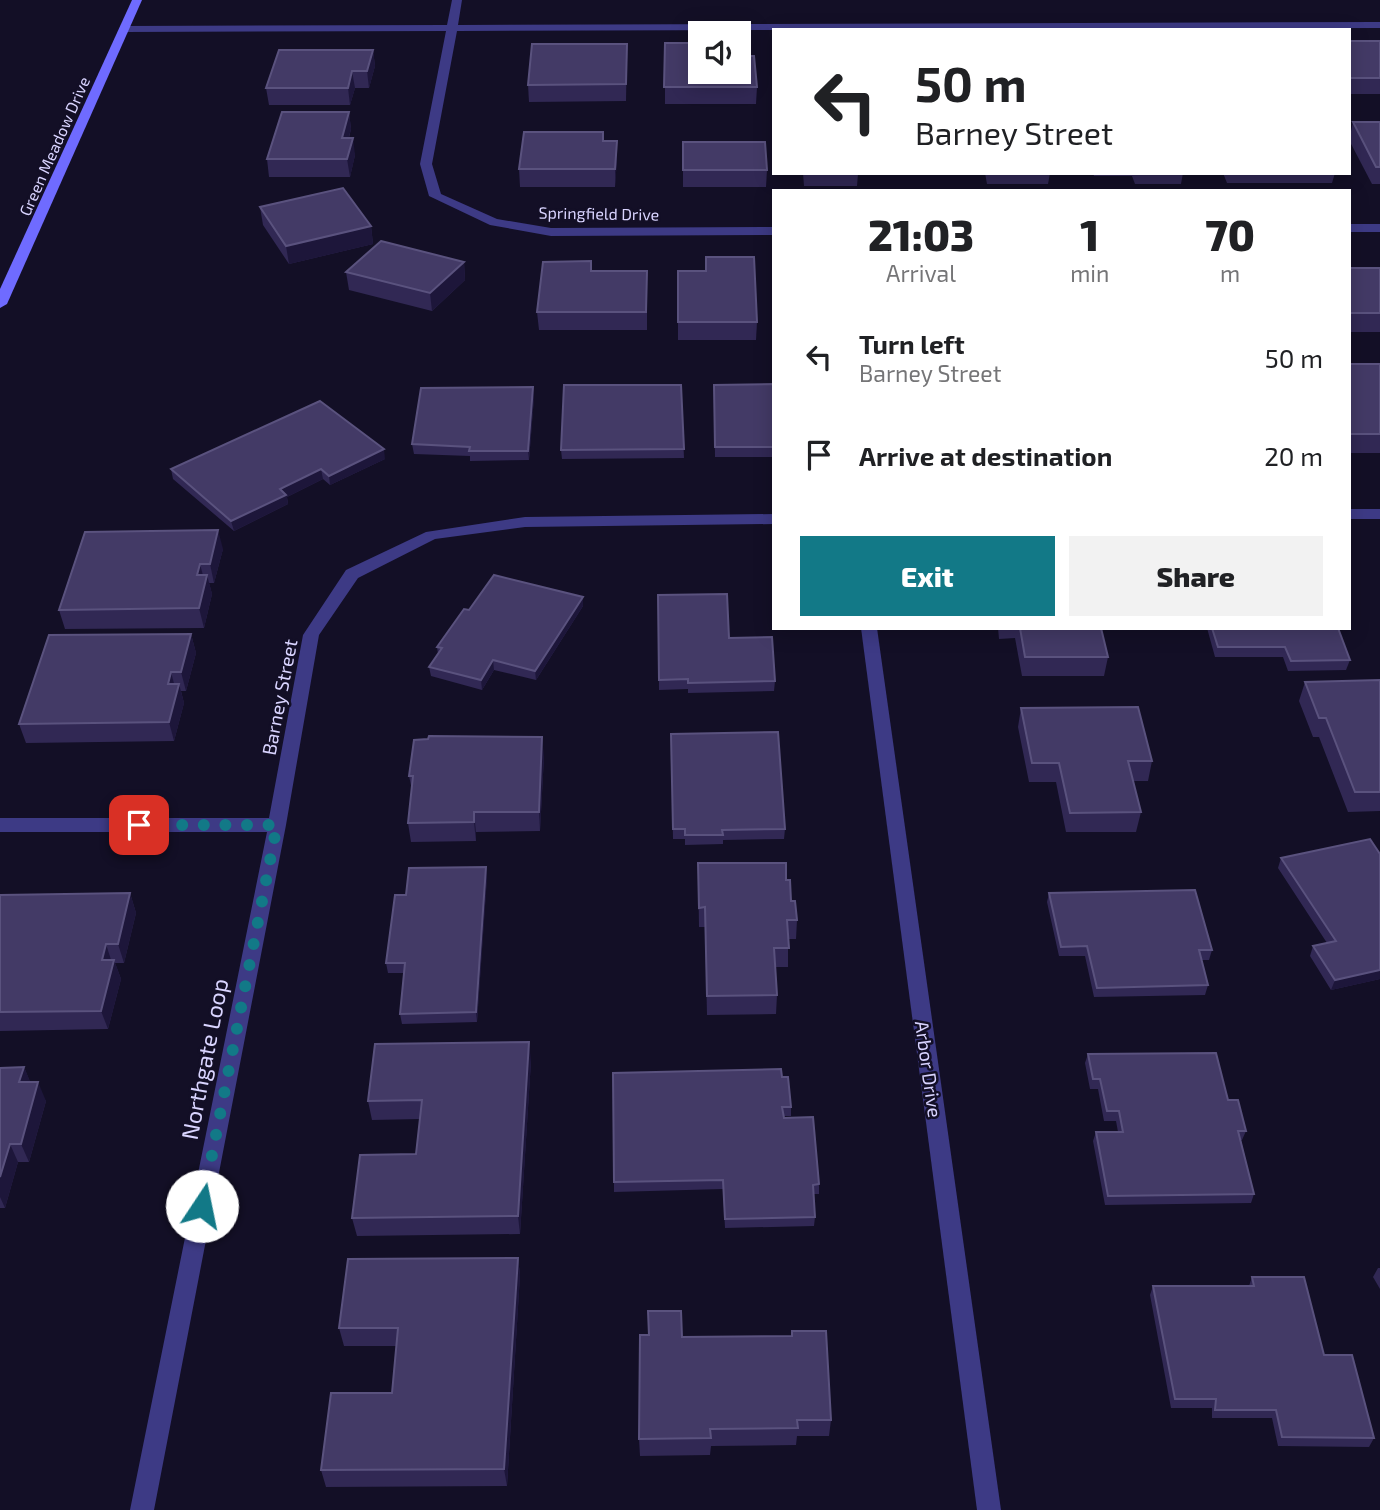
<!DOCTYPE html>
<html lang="en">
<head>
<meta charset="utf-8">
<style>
	:root { --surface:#fff; --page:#f2f2f2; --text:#202124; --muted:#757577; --accent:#127987 }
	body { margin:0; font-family:"Exo 2",sans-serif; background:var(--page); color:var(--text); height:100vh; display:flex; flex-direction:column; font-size:26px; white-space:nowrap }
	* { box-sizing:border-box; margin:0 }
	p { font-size:23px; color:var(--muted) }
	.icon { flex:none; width:38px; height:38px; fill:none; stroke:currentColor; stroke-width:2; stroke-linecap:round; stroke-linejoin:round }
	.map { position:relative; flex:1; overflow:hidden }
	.details { position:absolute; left:772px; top:189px; width:579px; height:441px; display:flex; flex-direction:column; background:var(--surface); border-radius:0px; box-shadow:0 4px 18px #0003 }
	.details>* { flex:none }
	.banner { position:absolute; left:772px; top:28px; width:579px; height:147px; border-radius:0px; box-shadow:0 4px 18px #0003; background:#fff; color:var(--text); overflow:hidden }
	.fabs { position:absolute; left:688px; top:21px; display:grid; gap:14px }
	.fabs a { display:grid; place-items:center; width:63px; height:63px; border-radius:0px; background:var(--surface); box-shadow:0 4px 18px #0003; font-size:35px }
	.pin { position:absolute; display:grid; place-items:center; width:60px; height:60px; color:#fff; margin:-30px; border-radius:14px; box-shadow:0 4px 10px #0006 }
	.me { position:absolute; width:77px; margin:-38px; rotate:11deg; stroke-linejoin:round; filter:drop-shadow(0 0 5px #0008) }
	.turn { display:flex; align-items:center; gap:24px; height:147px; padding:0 28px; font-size:32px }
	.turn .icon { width:91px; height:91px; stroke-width:2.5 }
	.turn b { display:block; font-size:49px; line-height:60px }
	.eta { display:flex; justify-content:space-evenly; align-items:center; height:119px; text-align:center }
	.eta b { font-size:42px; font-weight:800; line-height:49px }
	.button { display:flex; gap:14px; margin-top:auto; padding:14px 28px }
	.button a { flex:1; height:80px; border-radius:0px; background:var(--accent); color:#fff; font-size:28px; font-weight:800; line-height:80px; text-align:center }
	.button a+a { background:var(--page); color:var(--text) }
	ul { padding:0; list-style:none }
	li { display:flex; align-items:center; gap:21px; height:98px; padding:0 28px }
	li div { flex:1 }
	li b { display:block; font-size:26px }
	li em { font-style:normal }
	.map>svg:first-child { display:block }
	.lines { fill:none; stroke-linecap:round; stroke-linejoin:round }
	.minor { fill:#3d3a85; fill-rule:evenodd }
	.secondary { fill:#6f6bff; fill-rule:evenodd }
	.wall { fill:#312854 }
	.shaded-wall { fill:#1d163a }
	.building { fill:#433a66; stroke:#5a527e; stroke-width:2 }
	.route { stroke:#127987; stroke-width:12; stroke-dasharray:0 21.6 }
	.labels { text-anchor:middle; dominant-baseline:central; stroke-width:5; stroke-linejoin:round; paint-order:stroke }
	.far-street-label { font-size:16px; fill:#d9d4ff; stroke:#130f26 }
	.street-label { font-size:19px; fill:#d9d4ff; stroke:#130f26 }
	.near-street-label { font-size:23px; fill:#d9d4ff; stroke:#130f26 }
</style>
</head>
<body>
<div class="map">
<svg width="1380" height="1510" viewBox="0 0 1380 1510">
	<rect width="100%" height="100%" fill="#130f26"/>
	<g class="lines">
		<g class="minor">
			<polygon points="452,0 462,0 458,25 1380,22 1380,28 457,31 432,164 441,194 497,219 551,228 774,227 774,235 551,236 490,225 429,196 420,164 446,31 124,32 119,29 124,26 447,25"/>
			<rect x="1349" y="224" width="31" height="8"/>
			<rect x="1349" y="509" width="31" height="10"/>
			<polygon points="774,514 774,524 525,527 435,539 358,578 319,635 286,825 154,1510 130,1510 267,832 0,832 0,818 269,818 303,635 346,570 426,532 525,517"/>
			<polygon points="861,628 877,628 1001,1510 977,1510"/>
		</g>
		<polygon class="secondary" points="132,0 142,0 7,304 0,308 0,289"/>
	</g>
	<g class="wall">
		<rect x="1349" y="41" width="31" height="53"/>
		<polygon points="665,43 700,72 757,87 756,104 665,104"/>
		<polygon points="627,44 626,101 529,102 528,85"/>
		<polygon points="373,50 375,66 369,88 355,88 350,105 269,105 266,88"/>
		<polygon points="349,112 351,129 349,138 355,155 350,177 269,177 267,159"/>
		<polygon points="1353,122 1380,122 1380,184 1372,184 1349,140"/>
		<polygon points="603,132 604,141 617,158 615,187 520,187 519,169"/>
		<polygon points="683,142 767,170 766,187 683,187"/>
		<polygon points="803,173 904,173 904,174 858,174 857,186 804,186"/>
		<polygon points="985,173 1050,173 1048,184 987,184"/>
		<polygon points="1093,173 1183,173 1181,184 1135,184 1132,176 1094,176"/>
		<polygon points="1223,173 1335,173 1332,183 1227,183"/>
		<polygon points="260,207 371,226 373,244 289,264 263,225"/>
		<polygon points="591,261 592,271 647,271 647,330 539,330 537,312"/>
		<polygon points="464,262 465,280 432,311 349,290 346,272"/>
		<rect x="1349" y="268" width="31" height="64"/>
		<polygon points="678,271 757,322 756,340 678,340"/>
		<rect x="1349" y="364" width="31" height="89"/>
		<polygon points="774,384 774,457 715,457 714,385"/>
		<polygon points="681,385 684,458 562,459 561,450"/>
		<polygon points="534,397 529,460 470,461 470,456 414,454 412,444"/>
		<polygon points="385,459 330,485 323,479 287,497 288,504 234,531 173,479 171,469"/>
		<polygon points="223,549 214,583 209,583 212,594 204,628 65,629 59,610"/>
		<polygon points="658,595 775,681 774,691 688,693 688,689 659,690"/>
		<polygon points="583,597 583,606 536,680 494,670 482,690 431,676 429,667 438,654 437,647 469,610"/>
		<polygon points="998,628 1101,628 1108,657 1104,676 1022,676 1015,638 999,639"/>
		<polygon points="1207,628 1338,628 1350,660 1346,670 1288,671 1283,657 1215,657"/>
		<polygon points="191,634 196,653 186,691 181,691 184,703 174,741 26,743 19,724"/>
		<polygon points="1380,680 1380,811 1348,812 1319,737 1313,737 1299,701 1305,682"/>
		<polygon points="1021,708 1152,761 1148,781 1133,781 1141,812 1136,832 1066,832 1056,782 1029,782 1018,727"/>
		<polygon points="671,734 785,829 784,839 723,840 723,844 685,845 685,839 673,839"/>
		<polygon points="544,756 540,831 476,832 476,841 411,842 408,823 412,790 409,776"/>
		<polygon points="1281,858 1380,979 1331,990 1310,956 1313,946 1327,943 1278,868"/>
		<polygon points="698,863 786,880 797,920 796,939 788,939 788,967 775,967 777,995 776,1014 707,1015 705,927 699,927"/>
		<polygon points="487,877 477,1022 402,1024 400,1014 404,973 388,973 386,963 406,895"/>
		<polygon points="130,893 136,913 124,963 115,963 121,979 108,1029 0,1031 0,895"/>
		<polygon points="1049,893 1212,950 1209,960 1201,960 1208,985 1205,995 1094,997 1085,956 1059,956 1047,902"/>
		<polygon points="1088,1054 1228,1100 1246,1131 1242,1140 1241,1140 1254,1194 1251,1203 1105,1205 1093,1141 1096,1132 1118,1132 1116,1121 1104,1121 1098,1089 1090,1089 1085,1063"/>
		<polygon points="531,1061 520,1234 357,1236 352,1218 416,1154 420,1119 372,1120 368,1101"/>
		<polygon points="24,1067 30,1082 46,1101 29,1162 18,1162 5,1208 0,1208 0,1068"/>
		<polygon points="782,1077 791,1107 791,1116 783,1116 784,1118 819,1184 819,1194 813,1194 815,1217 814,1226 725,1228 723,1189 614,1192 614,1182"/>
		<polygon points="518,1258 520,1275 507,1486 326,1487 321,1470 392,1393 397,1346 344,1346 339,1328"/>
		<polygon points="1378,1268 1380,1268 1380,1289 1373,1277"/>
		<polygon points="1252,1277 1324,1355 1374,1438 1369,1447 1278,1446 1272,1418 1212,1418 1212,1408 1171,1408 1150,1295 1153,1286 1249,1286"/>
		<polygon points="792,1331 831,1420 829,1436 797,1436 796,1445 711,1446 710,1455 640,1456 639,1439 682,1337 791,1336"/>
	</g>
	<g class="shaded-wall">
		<polygon points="373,50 375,66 369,88 367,71"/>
		<polygon points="352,71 355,88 350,105 348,88"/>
		<polygon points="349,112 351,129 344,155 342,138"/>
		<polygon points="353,138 355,155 350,177 347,159"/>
		<polygon points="617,141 617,158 615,187 615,169"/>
		<polygon points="371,226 373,244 289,264 286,246"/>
		<polygon points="464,262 465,280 432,311 430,293"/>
		<polygon points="533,387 534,397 529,460 528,451"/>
		<polygon points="384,449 385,459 330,485 329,476"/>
		<polygon points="321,469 323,479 287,497 288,504 234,531 231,521 280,489"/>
		<polygon points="218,530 223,549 214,583 210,564"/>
		<polygon points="200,564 205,583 197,575"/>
		<polygon points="207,575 212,594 204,628 199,608"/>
		<polygon points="583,597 583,606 536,680 535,671"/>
		<polygon points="191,634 196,653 186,691 181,672"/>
		<polygon points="493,660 494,670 482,690 481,680"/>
		<polygon points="171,672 176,691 168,684"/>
		<polygon points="179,684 184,703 174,741 169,722"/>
		<polygon points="542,737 544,756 540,831 539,812"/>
		<polygon points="474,812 476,832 476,841 474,822"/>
		<polygon points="486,867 487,877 477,1022 476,1012"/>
		<polygon points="130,893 136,913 124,963 118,944"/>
		<polygon points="106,944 112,963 102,960"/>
		<polygon points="114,960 121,979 108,1029 101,1011"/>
		<polygon points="1380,970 1380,979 1331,990 1335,980"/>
		<polygon points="529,1042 531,1061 520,1234 518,1216"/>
		<polygon points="24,1067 32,1086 19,1082"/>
		<polygon points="38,1082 46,1101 29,1162 21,1144"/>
		<polygon points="10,1144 18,1162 5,1208 0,1197 0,1177"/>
		<polygon points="518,1258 520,1275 507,1486 504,1469"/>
	</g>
	<g class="building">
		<rect x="1349" y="41" width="31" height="37"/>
		<polygon points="665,43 700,43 700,72 738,72 738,56 754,56 757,87 664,87"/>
		<polygon points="532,44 627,44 626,84 528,85"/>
		<polygon points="279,50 373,50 367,71 352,71 348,88 266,88"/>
		<polygon points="282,112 349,112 342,138 353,138 347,159 267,159"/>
		<polygon points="1353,122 1380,122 1380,167 1376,167"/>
		<polygon points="524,132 603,132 603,141 617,141 615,169 519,169"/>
		<polygon points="683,142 765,142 767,170 683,170"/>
		<polygon points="343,188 371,226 286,246 260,207"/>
		<polygon points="381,241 464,262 430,293 346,272"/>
		<polygon points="706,257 754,257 757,322 678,322 678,271 706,271"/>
		<polygon points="591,261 591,271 647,271 646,312 537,312 543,262"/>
		<rect x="1349" y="268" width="31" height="45"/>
		<rect x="1349" y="364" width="31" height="70"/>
		<polygon points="774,384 774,447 715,447 714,385"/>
		<polygon points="564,385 681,385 684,449 561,450"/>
		<polygon points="533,387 528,451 469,451 470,447 412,444 421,388"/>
		<polygon points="320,401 384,449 329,476 321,469 280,489 286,495 231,521 171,469"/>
		<polygon points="218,530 210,564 200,564 197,575 207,575 199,608 59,610 85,532"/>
		<polygon points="494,575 583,597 535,671 493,660 481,680 429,667 442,648 437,647 464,609 469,610"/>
		<polygon points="727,594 729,638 772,637 775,681 688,683 688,679 659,680 658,595"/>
		<polygon points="1020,628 1101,628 1108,657 1025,657"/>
		<polygon points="1212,628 1338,628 1350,660 1291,661 1285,647 1218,647"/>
		<polygon points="191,634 181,672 171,672 168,684 179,684 169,722 19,724 49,635"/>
		<polygon points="1380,680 1380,792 1355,792 1326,718 1319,718 1305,682"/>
		<polygon points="1138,707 1152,761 1128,761 1141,812 1070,813 1059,763 1032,763 1021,708"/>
		<polygon points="778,732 785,829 722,830 723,835 685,835 685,829 673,829 671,734"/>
		<polygon points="429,736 542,737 539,812 474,812 474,822 408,823 413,776 409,776 414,740 428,739"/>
		<polygon points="1370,839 1380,854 1380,970 1335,980 1313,946 1336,941 1281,858"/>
		<polygon points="698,863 786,863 786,880 790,880 791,901 795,901 797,920 787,920 789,948 774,948 777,995 707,996 705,907 699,908"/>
		<polygon points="486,867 476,1012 400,1014 405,963 386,963 395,895 406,895 409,868"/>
		<polygon points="1195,890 1212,950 1199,950 1208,985 1097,988 1087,946 1061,947 1049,893"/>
		<polygon points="130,893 118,944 106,944 102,960 114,960 101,1011 0,1012 0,895"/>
		<polygon points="529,1042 518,1216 352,1218 360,1155 416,1154 422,1100 368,1101 375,1044"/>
		<polygon points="1216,1053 1228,1100 1238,1100 1246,1131 1238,1131 1254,1194 1108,1196 1096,1132 1123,1132 1119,1111 1107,1111 1100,1079 1093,1079 1088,1054"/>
		<polygon points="24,1067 19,1082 38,1082 21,1144 10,1144 0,1177 0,1068"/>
		<polygon points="781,1069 782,1077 788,1077 791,1107 782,1107 784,1118 813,1117 819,1184 813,1185 815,1217 725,1219 723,1180 614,1182 613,1073"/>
		<polygon points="518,1258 504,1469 321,1470 331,1393 392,1393 398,1328 339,1328 348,1259"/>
		<polygon points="1252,1277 1304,1277 1324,1355 1352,1355 1374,1438 1282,1437 1276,1410 1215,1410 1216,1399 1175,1399 1153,1286 1254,1286"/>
		<polygon points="648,1311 681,1311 682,1337 792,1336 792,1331 826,1331 831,1420 797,1420 798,1428 710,1429 711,1438 639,1439 640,1335 649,1335"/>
	</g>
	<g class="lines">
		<polyline class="route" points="139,825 277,825 202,1206"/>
	</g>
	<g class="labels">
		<g class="far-street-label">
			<text transform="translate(54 146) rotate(-66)">Green Meadow Drive</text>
			<text transform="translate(599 213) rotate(1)">Springfield Drive</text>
		</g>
		<g class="street-label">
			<text transform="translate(279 697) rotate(-79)">Barney Street</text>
			<text transform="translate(929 1069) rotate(82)">Arbor Drive</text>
		</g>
		<g class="near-street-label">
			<text transform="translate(204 1059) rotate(-79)">Northgate Loop</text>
		</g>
	</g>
</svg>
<div class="fabs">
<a><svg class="icon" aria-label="sound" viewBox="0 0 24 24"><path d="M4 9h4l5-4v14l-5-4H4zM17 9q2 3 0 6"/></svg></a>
</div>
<div class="pin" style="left:139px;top:825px;background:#d93025"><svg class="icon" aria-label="arrive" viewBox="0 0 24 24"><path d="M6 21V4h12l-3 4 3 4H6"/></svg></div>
<svg class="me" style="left:202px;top:1206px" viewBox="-20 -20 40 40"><circle r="19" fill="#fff"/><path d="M0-13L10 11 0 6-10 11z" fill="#127987"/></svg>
<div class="banner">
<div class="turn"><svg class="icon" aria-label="left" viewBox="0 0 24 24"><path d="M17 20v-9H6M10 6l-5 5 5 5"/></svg><div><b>50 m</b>Barney Street</div></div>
</div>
<section class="details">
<div class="eta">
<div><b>21:03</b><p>Arrival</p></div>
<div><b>1</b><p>min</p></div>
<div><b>70</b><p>m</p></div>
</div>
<ul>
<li><svg class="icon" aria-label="left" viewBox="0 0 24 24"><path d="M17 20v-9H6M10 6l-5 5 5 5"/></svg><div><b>Turn left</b><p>Barney Street</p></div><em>50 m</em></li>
<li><svg class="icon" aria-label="arrive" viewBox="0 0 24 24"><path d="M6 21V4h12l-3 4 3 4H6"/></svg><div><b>Arrive at destination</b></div><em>20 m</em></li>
</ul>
<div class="button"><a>Exit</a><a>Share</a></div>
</section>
</div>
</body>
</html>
